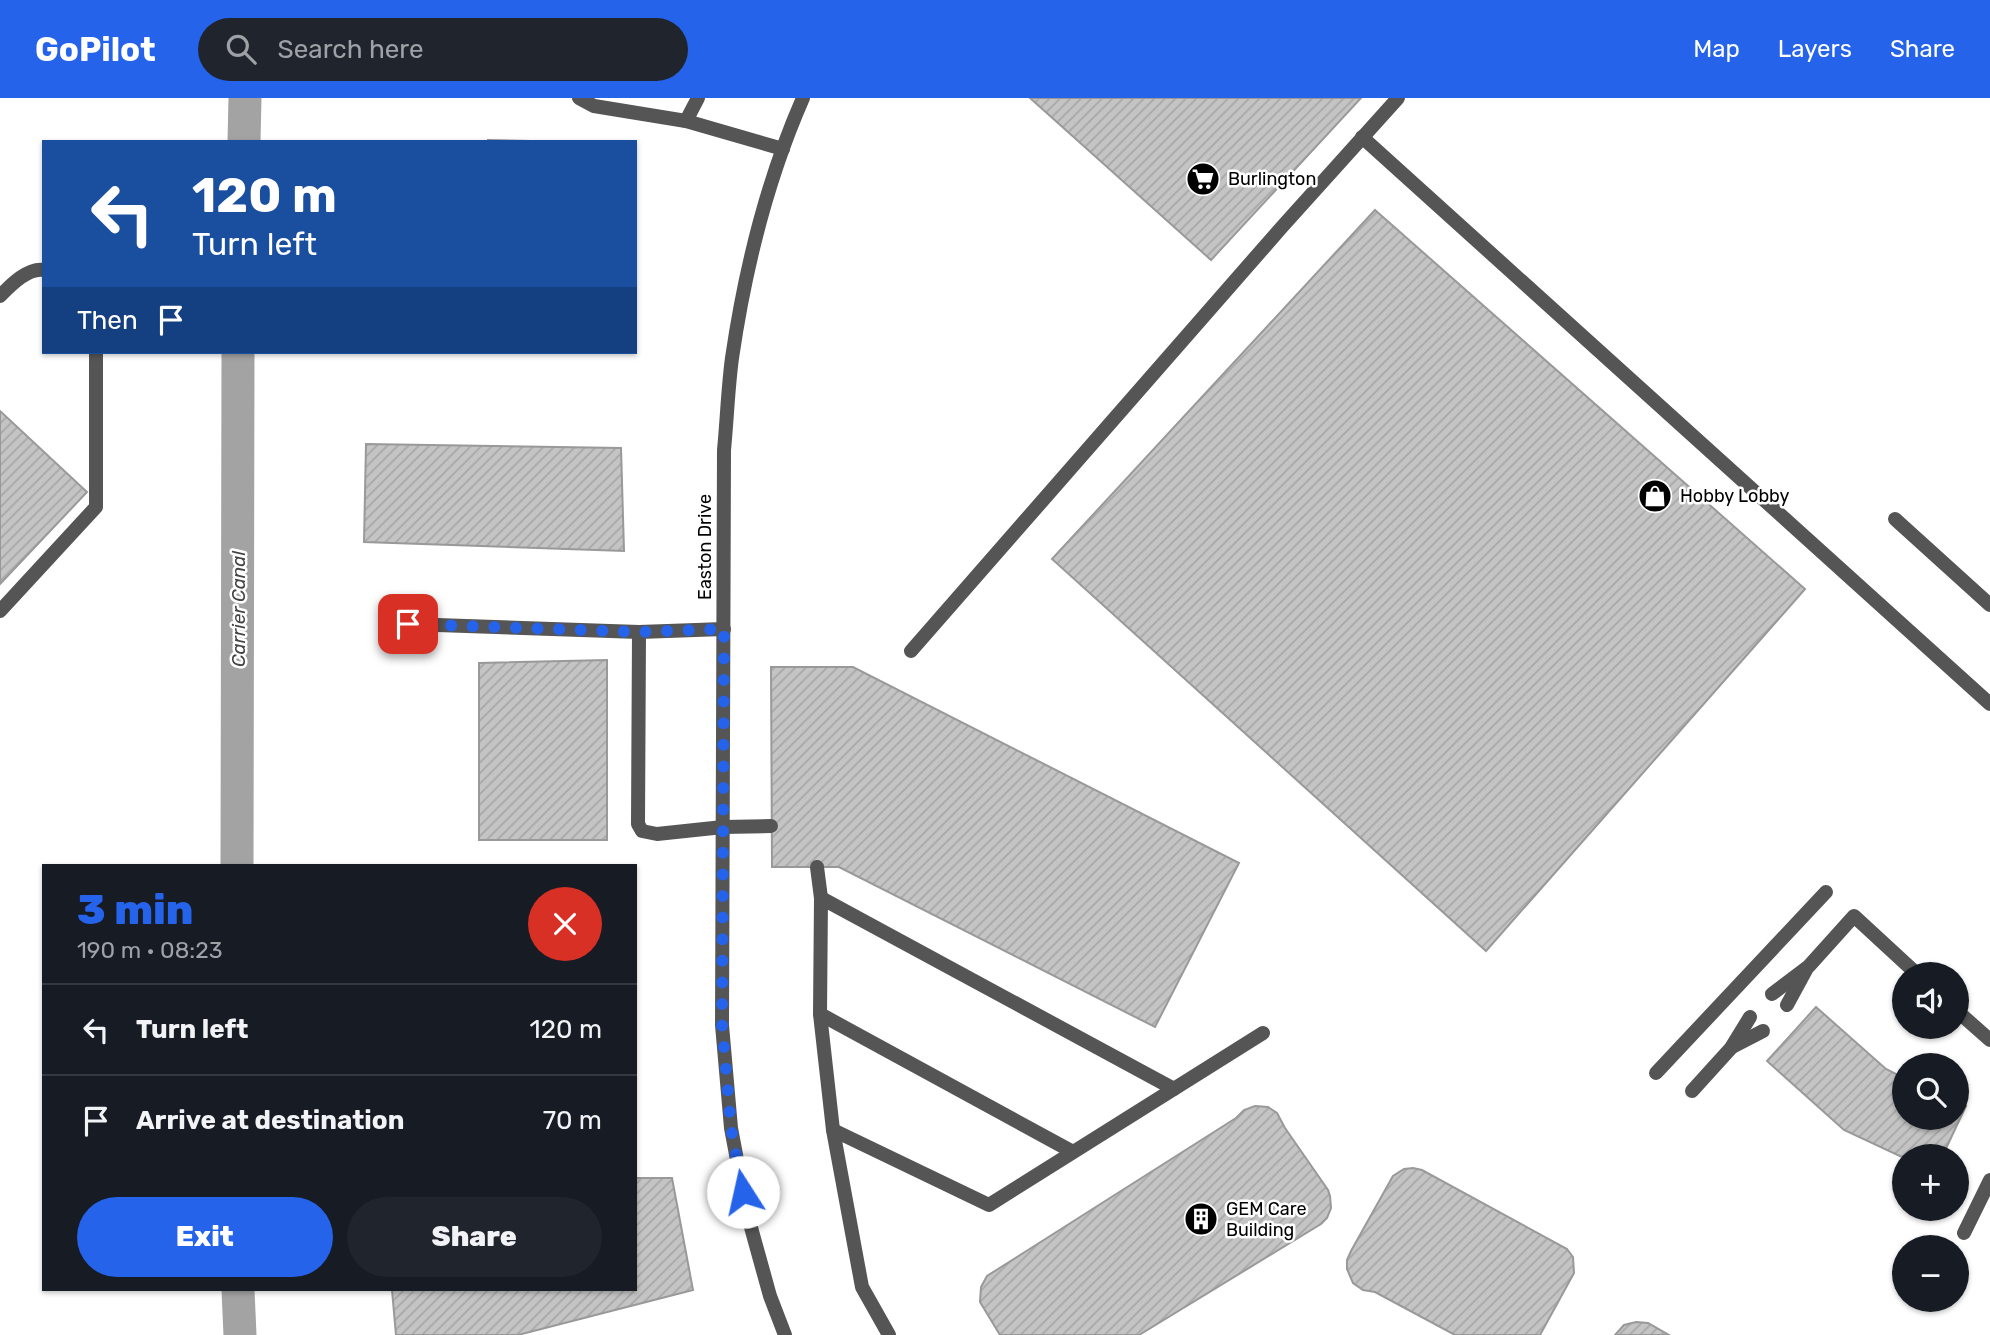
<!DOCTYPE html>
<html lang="en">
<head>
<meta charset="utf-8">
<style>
	:root { --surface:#171b24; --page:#20242c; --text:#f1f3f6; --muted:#9ea1a6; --line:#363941; --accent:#2563eb }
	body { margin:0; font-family:Rubik,sans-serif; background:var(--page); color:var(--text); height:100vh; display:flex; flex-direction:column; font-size:26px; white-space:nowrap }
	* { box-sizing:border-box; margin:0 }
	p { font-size:23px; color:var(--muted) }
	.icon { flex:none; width:38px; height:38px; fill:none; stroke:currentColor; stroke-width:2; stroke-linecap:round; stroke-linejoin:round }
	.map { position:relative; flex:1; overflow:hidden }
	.side { position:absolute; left:42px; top:766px; width:595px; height:427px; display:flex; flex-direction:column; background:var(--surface); border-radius:0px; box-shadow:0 2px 5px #0004 }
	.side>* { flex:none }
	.banner { position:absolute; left:42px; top:42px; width:595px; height:214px; border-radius:0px; box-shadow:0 2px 5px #0004; background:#1a4fa0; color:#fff; overflow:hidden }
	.controls { position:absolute; left:1892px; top:864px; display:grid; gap:14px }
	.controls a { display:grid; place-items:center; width:77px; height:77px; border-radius:50%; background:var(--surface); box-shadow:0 2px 5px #0004; font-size:35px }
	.pin { position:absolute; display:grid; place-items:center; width:60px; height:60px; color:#fff; margin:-30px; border-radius:14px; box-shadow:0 4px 10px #0006 }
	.me { position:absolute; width:77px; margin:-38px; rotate:350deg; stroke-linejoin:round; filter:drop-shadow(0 0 5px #0008) }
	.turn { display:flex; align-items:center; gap:24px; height:147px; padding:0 35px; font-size:32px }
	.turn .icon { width:91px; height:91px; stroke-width:2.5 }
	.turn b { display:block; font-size:49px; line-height:60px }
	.then { display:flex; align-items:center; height:66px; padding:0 35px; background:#0003; gap:14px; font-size:26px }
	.round { display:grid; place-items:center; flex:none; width:74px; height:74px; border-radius:37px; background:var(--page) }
	.overview { display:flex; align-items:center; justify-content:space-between; height:119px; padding:0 35px }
	h1 { font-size:42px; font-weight:800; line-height:52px; color:var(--accent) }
	.button { display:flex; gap:14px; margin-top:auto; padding:14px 35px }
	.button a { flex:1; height:80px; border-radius:42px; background:var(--accent); color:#fff; font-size:28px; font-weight:800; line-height:80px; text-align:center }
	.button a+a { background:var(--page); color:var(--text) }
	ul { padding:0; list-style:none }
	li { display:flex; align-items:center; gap:21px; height:91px; padding:0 35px; border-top:2px solid var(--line) }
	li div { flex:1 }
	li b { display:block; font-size:26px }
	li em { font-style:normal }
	header { display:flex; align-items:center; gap:42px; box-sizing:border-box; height:98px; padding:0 35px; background:var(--accent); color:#fff }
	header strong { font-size:33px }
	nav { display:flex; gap:38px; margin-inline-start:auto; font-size:24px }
	.search { width:490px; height:63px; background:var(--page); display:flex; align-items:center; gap:18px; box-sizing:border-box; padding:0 24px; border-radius:38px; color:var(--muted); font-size:26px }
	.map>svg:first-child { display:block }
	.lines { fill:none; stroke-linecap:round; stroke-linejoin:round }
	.canal { stroke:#a3a3a3; stroke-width:33 }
	.building { fill:url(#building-hatch); stroke:#999; stroke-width:2 }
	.lane { stroke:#555; stroke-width:14 }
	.street { stroke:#555; stroke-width:14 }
	.route { stroke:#2563eb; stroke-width:12; stroke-dasharray:0 21.6 }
	.labels { text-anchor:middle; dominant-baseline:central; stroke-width:5; stroke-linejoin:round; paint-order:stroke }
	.poi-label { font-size:18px; fill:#000; stroke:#fff; text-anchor:start }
	.street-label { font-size:18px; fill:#000; stroke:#fff }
	.water-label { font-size:19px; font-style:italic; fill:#444; stroke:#fff }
</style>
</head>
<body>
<header>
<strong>GoPilot</strong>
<div class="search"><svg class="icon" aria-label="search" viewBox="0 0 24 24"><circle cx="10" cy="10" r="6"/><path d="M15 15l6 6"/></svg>Search here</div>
<nav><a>Map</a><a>Layers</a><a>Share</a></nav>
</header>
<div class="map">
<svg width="1990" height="1237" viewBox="0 0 1990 1237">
	<defs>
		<pattern id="building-hatch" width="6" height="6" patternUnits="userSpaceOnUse" patternTransform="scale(1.75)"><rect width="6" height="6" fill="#c4c4c4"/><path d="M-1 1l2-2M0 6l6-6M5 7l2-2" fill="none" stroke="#a7a7a7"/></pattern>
	</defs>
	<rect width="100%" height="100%" fill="#fff"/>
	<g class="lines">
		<g class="canal">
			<polyline points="244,44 245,0"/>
			<polyline points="237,768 238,254"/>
			<polyline points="238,1192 240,1237"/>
		</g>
	</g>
	<g class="building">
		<polygon points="1030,0 1361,0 1211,162"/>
		<polygon points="488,42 579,44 488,44"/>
		<polygon points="1375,112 1805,491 1486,853 1052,461"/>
		<polygon points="0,313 87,394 0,486"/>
		<polygon points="366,346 621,350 624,453 364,444"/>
		<polygon points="607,562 607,742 479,742 479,565"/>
		<polygon points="771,569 853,569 1239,765 1155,929 839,769 772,769"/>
		<polygon points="1816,909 1886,971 1904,980 1904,1020 1956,1020 1956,1004 1966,1008 1942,1059 1904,1060 1844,1032 1767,963"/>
		<polygon points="1255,1008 1268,1009 1277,1015 1285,1030 1328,1092 1330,1098 1331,1110 1327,1120 1321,1126 1139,1237 1000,1237 980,1204 981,1189 987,1178 1236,1020 1244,1012"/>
		<polygon points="1413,1070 1422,1072 1567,1151 1573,1159 1574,1175 1540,1237 1455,1237 1375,1194 1363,1192 1353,1185 1347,1171 1347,1162 1351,1153 1393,1078 1404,1071"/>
		<polygon points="635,1080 672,1080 693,1192 518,1237 396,1237 392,1192 635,1192"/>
		<polygon points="1636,1224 1648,1225 1669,1237 1615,1237 1624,1227"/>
	</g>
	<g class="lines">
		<g class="lane">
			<polyline points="579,0 594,8 686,23"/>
			<polyline points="698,0 686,23 783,51"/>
			<polyline points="1362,39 1990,606"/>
			<path d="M0,198C10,188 28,169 44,172"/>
			<polyline points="1895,421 1990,507"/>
			<polyline points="0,513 96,409 96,254"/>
			<polyline points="408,526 639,534 724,531"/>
			<polyline points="639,534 638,726 642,733 657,736 723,729 771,728"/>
			<polyline points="911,553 1281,130 1398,0"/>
			<polyline points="817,769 821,800"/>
			<polyline points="1772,896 1809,868 1854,818 1918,877"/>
			<polyline points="1787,907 1806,872"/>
			<polyline points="1956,912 1990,942"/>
			<polyline points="820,916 1073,1054"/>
			<polyline points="1732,949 1763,933"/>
			<polyline points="1656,975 1826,794"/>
			<polyline points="1692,993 1731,950 1750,919"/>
			<polyline points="833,1032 820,916 821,800 1174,991"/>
			<polyline points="1964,1135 1990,1082"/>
			<polyline points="889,1237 862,1189 833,1032 989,1107 1263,935"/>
		</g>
		<path class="street" d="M785,1237L770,1198L747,1115L731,1030L722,927L724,352C727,321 728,290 732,260C745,171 767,82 803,0"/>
	</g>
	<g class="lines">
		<polyline class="route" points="408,526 639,534 724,531 722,927 731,1030 743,1094"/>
	</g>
	<defs>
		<symbol id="supermarket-disc" viewBox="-11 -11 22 22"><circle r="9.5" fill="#000" stroke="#fff"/><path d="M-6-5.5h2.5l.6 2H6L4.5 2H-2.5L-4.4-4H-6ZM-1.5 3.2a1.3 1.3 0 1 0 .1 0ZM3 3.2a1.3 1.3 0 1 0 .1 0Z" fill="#fff"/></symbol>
		<symbol id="shop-disc" viewBox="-11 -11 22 22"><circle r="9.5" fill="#000" stroke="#fff"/><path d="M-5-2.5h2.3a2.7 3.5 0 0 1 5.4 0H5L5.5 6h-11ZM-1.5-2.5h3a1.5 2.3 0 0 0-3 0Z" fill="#fff"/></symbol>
		<symbol id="building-disc" viewBox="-11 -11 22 22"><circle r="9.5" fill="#000" stroke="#fff"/><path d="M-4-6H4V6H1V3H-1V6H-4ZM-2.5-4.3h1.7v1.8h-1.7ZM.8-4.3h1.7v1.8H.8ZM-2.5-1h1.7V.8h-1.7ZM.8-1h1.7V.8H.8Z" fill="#fff"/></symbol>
	</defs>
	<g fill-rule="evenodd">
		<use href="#supermarket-disc" x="1184" y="62" width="38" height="38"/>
		<use href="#shop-disc" x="1636" y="379" width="38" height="38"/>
		<use href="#building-disc" x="1182" y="1102" width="38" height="38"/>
	</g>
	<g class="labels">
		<g class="poi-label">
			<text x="1228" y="81">Burlington</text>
			<text x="1680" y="398">Hobby Lobby</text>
			<text x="1226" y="1111">GEM Care<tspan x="1226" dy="21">Building</tspan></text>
		</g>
		<g class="street-label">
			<text transform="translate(705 449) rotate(-90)">Easton Drive</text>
		</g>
		<g class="water-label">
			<text transform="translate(238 511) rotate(-90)">Carrier Canal</text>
		</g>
	</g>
</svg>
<div class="controls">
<a><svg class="icon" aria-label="sound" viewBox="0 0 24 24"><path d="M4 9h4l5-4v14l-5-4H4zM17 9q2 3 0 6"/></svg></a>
<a><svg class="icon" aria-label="search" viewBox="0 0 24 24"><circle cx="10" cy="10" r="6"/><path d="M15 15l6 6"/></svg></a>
<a>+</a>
<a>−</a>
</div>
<div class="pin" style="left:408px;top:526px;background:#d93025"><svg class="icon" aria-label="arrive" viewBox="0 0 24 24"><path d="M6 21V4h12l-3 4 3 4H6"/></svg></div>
<svg class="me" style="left:743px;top:1094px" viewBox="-20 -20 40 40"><circle r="19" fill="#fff"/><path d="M0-13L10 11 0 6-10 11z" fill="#2563eb"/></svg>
<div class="banner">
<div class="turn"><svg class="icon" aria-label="left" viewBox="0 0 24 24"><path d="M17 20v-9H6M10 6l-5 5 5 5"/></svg><div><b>120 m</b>Turn left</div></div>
<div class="then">Then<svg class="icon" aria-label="arrive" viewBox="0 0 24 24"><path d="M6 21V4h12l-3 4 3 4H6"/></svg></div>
</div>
<section class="side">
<div class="overview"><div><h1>3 min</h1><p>190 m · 08:23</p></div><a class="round" style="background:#d93025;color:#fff"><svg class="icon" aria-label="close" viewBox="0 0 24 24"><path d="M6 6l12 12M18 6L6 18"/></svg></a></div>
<ul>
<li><svg class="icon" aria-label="left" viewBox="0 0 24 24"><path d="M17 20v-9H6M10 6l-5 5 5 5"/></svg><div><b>Turn left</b></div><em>120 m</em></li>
<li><svg class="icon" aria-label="arrive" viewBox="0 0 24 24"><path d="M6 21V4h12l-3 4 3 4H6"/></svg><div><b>Arrive at destination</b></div><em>70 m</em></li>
</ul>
<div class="button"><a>Exit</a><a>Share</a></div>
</section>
</div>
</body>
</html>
